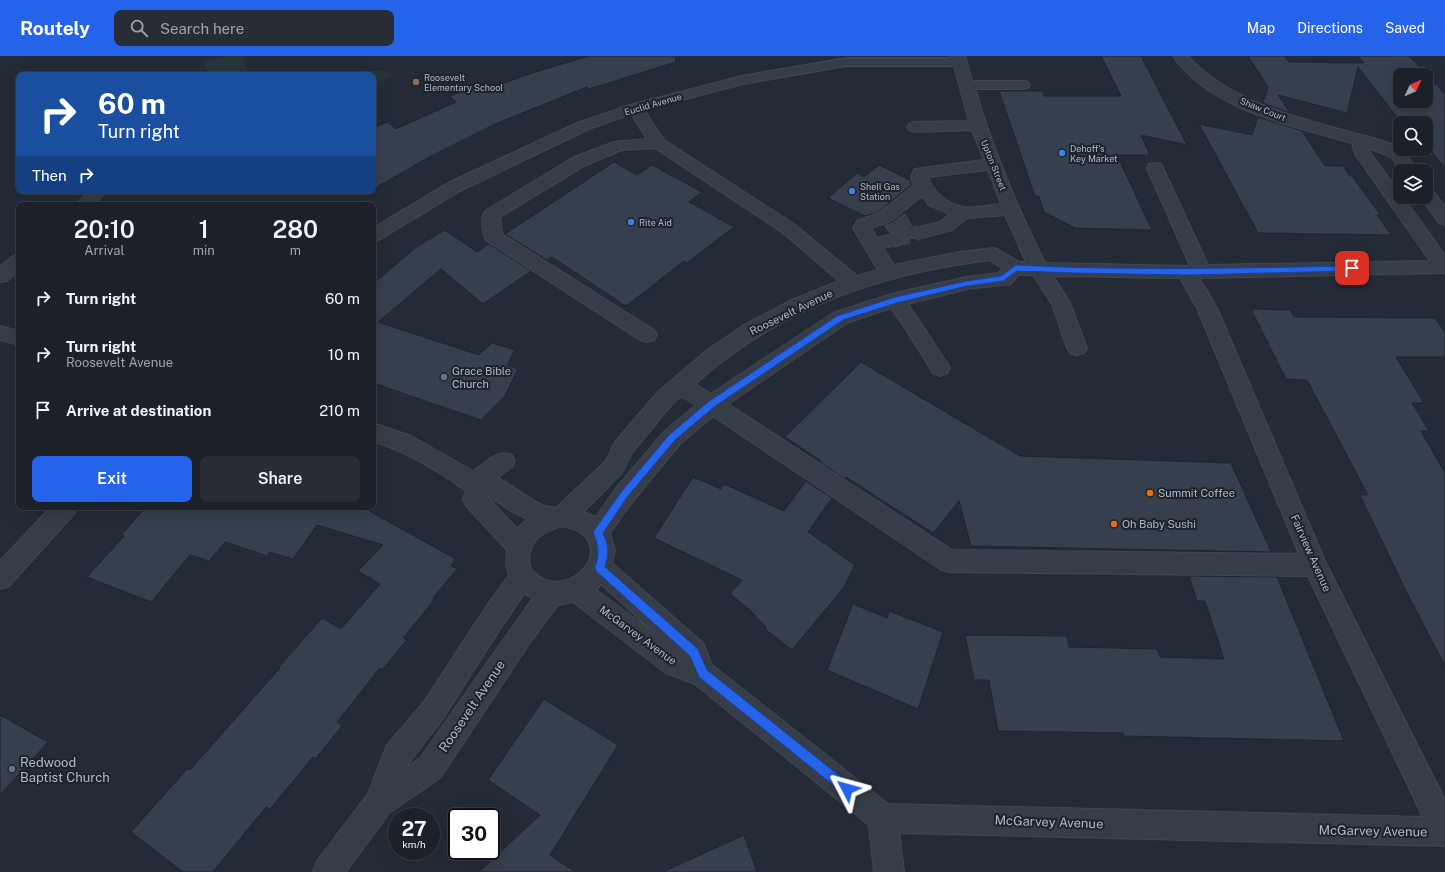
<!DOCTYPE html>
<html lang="en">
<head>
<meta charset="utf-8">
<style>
	:root { --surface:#1b2029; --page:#282d35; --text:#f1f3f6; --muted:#a0a3a8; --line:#393e46; --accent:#2563eb }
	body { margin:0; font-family:"Public Sans",sans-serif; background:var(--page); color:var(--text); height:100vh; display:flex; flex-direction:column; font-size:15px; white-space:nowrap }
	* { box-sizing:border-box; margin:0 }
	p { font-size:13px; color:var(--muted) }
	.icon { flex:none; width:22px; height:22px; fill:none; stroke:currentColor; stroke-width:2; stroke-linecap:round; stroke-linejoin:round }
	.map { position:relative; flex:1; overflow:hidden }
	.sheet { position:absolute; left:16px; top:146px; width:360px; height:308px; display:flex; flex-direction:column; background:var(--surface); border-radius:8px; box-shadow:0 4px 16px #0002,0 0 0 1px var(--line) }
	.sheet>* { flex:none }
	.hud { position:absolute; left:16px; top:16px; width:360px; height:122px; border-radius:8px; box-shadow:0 4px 16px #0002,0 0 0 1px var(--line); background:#1a4fa0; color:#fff; overflow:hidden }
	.needle { width:26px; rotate:46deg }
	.fabs { position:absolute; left:1393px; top:12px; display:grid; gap:8px }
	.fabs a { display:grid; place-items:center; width:40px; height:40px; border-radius:8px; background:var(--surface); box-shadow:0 4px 16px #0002,0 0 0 1px var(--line); font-size:20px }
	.speed { position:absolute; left:388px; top:752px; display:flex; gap:8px; font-size:20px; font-weight:700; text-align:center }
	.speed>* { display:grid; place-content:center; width:52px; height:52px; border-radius:50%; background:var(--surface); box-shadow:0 4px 16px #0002,0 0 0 1px var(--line); line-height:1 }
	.speed small { font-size:10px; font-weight:400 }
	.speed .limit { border:2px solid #111; border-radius:6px; background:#fff; color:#111 }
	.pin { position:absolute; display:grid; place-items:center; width:34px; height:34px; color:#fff; margin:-17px; border-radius:8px; box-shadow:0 2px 6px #0006 }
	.me { position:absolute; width:44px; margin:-22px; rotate:309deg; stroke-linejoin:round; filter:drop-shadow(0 0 3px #0008) }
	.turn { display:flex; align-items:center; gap:14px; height:84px; padding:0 16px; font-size:18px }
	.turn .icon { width:52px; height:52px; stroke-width:2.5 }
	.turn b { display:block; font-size:28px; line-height:34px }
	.then { display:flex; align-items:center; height:38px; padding:0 16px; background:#0003; gap:8px; font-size:15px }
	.eta { display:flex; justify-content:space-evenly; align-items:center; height:68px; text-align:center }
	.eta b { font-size:24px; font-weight:600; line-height:28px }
	.action { display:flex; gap:8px; margin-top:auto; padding:8px 16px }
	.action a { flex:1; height:46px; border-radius:8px; background:var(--accent); color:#fff; font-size:16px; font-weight:600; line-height:46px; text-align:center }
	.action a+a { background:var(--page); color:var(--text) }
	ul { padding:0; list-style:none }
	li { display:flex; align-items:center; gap:12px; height:56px; padding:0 16px }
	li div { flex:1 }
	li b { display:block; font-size:15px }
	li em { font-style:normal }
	header { display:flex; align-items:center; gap:24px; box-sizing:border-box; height:56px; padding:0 20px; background:var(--accent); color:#fff }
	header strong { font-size:19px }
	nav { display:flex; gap:22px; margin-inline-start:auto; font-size:14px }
	.search { width:280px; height:36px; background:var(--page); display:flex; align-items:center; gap:10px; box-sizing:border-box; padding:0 14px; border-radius:8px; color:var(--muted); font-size:15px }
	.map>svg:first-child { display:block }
	.green { fill:#253638 }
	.building { fill:#363f4e; stroke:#1e252f; fill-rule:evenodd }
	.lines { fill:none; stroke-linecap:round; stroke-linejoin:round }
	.minor-tunnel { stroke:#39404c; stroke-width:16; stroke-dasharray:16 8; stroke-linecap:butt }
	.minor-casing { stroke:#404751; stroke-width:2 }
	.minor { fill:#373d48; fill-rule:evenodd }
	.route { fill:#2563eb; stroke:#184099 }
	.education-dot { fill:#8d6e63; stroke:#1c232d; stroke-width:1.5 }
	.shop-dot { fill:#3f7fe0; stroke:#1c232d; stroke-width:1.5 }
	.worship-dot { fill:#6b7280; stroke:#1c232d; stroke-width:1.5 }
	.food-dot { fill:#e8710a; stroke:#1c232d; stroke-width:1.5 }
	.labels { text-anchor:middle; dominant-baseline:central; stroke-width:4; stroke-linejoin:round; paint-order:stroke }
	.far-poi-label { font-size:9px; fill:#b2b8c4; stroke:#1c232d; text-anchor:start }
	.far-street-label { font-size:9px; fill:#b2b8c4; stroke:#1c232d }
	.street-label { font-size:11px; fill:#b2b8c4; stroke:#1c232d }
	.poi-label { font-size:11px; fill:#b2b8c4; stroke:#1c232d; text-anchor:start }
	.near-street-label { font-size:13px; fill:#b2b8c4; stroke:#1c232d }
	.near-poi-label { font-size:13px; fill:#b2b8c4; stroke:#1c232d; text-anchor:start }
</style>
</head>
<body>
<header>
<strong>Routely</strong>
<div class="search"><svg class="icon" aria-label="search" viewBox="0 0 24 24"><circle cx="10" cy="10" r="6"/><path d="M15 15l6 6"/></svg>Search here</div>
<nav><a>Map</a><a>Directions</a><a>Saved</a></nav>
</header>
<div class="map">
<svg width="1445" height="816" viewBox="0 0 1445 816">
	<rect width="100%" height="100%" fill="#242b37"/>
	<g class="green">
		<polygon points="228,0 243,0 250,19 208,19 204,6"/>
		<polygon points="368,15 387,15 392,19 373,31 373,19 341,19"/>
	</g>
	<g class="building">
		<polygon points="589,0 675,0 676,6 589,33 587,31 495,68 433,99 373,133 373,72 387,66 396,73 456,46 450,40 480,29 485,33 503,26 504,27 535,16"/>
		<polygon points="1101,0 1141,0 1187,89 1141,79 1150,99 1117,99 1152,174 1075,172 1044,156 1039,140 1035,140 999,35 1043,35 1044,40 1121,40"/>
		<path d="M1248,0H1285L1289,6L1364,7L1358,0H1409L1445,38V112L1426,88V67H1404L1400,65L1358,11L1347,57L1278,39L1290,57L1263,47L1268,31ZM1400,19H1426V45H1400Z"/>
		<polygon points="1258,61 1302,75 1325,110 1343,110 1350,120 1352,120 1381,160 1377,159 1391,179 1258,177 1199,68 1252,79"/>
		<polygon points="614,106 637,119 652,109 702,136 689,146 734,171 687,207 684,205 626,250 552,201 547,204 505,178"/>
		<polygon points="879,109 910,124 911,129 878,156 865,160 828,142 857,117 864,121"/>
		<polygon points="905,156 914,171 911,172 908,178 914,183 902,186 904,184 900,179 893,177 889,178 883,169 892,166"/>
		<polygon points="445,174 477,196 489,188 531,215 483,248 441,213 378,266 479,299 492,287 515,294 507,309 518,313 505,340 481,364 373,327 373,228 415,192"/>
		<polygon points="1251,253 1290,254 1294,261 1435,262 1445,276 1445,301 1396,301 1424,347 1412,347 1429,375 1421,375 1445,417 1445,610 1405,533 1360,439 1368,439 1307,324 1286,323"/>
		<polygon points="861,306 1020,400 1231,407 1271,496 971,490 959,445 933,477 846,421 845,423 820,406 821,405 785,381"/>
		<polygon points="693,421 721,433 724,428 784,455 806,425 832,442 808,476 855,509 844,531 792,594 765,573 766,571 749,553 730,538 742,524 654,482"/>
		<polygon points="146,451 362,451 456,503 451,510 457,513 433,542 435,543 403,582 407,584 382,614 380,612 337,666 342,670 315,703 313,701 270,753 266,751 213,816 183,816 131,776 188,712 190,714 280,612 278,612 322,562 341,573 380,528 358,515 383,489 317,469 293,503 270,496 267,500 225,486 209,505 190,499 151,546 87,521 124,480 121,479"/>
		<polygon points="1189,520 1277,521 1344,685 1124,680 1123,677 998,675 989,624 974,624 965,579 1067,580 1069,591 1157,593 1160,601 1224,603 1205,545 1197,545"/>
		<polygon points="853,548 887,562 889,555 943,576 918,653 827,614"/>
		<polygon points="544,643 618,689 550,799 575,816 479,816 540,759 488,724"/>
		<polygon points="0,659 48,686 0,739"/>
		<polygon points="744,779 757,816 663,816"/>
	</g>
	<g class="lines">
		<polyline class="minor-tunnel" points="893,184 918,177"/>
		<defs>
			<g id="minor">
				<path d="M951,0H965L972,25H1023L1028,26L1030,29L1028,32L1023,33H975C993,93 1017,151 1045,207L1190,210L1147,112L1149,108L1155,107L1161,108L1163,112L1208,209L1430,205L1355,98L1352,87C1292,70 1210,54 1173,0H1188C1229,45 1289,59 1346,75C1363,80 1385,83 1401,93C1408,98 1412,108 1417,115H1401L1391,101L1369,92L1371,98L1400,137V141H1403L1442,195L1445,200V217L1199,222L1217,252L1325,505L1445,744V790L899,777L904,816H874L869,769L695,628L666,617L573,546L558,549L531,585L440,722L389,757L346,816H313L317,805L368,738L387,689L424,646L484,554L509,519L506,508L507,494L466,450L463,443L466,435C440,415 404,395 373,385V367L411,380L473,415C485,407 497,393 512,399L515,405L512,411L497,422C513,428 540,455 557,451L606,405L615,386L658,336L706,295L744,269L792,244L839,225L782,176L655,92L622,94L586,109L500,161L502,178L654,274L657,279L654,284L647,286L640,284L487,185C482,178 480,162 485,155L574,101L614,86L647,83L631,58L589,73L460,135L379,184L373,186V172L448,127L577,67L630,49L742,20L846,2H951ZM846,10H954L969,65L915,66L909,68L907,71L909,74L915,76L972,74L984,104L915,113L911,120L913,130L879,157L857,165L853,172L878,214L857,220L794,168L664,84L644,54L743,28ZM988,114L1001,148C991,149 972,153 963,151C947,147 934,137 928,121ZM922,140L929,149L950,158L940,166L912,173L909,177L912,181L918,183L952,174L967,162L1005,159L1026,206H1019L999,194L993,192L960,196L894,209L883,192L899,188L902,184L899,180L893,178L877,182L871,172L891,165ZM990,204L1003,213L998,217L967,221L895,237L833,257L711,338L695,328C780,252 878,218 990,204ZM1019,219H1033L1052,248L1067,292L1070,297L1077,299L1084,297L1087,292L1070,247L1053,220L1180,222L1197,252L1299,498L952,494L728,348L847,267L891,252L907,275L933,317L940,320L947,317L950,312L947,307L908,248L967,233L1003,229L1010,228ZM681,340L696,349L664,376L617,431L596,461L583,456L622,417L631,398L672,348ZM713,360L940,513L948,516L1308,520L1423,761L888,748L712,609L703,587L612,507L615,495L610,477L633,445L680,388ZM487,440H489L508,453L527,463L517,473ZM563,470C568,472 576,473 580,476C613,500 563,545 535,517C530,513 529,509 529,503C529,483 546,474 563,470ZM601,528L657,579L596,534ZM524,538L533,542L420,702L406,712L408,708L442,664L502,570Z"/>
				<polygon points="1426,132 1432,133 1445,151 1445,169 1439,167 1420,141 1426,141"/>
				<polygon points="90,135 101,135 103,139 94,149 75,149"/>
				<polygon points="19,198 19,214 7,225 0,226 0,210 13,200"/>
				<polygon points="0,270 19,275 19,289 0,284"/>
				<polygon points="51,451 77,451 74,458 9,530 0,533 0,505"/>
			</g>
		</defs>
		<use href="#minor" class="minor-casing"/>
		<use href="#minor" class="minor"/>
	</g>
	<path class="route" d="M1016,209C1128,215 1240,212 1352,210L1356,212L1352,215L1186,219L1075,217L1017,215L1003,225L967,230L896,247L843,264L714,351L675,384L628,440L603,477C609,489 609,498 605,511L698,593L707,614L851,729L853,733L851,737L847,739L843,737L699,621L690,600L596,515L595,512C599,498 599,490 593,476L622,435L669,379L708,346L837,260L895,241L967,225L1001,220Z"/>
	<circle class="education-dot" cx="416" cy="26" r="4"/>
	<g class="shop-dot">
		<circle cx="1062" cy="97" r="4"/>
		<circle cx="852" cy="135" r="4"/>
		<circle cx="631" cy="166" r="4"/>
	</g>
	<g class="worship-dot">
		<circle cx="444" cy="321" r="4"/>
		<circle cx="12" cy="713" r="4"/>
	</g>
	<g class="food-dot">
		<circle cx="1150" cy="437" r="4"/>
		<circle cx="1114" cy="468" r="4"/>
	</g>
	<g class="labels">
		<g class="far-poi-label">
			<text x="424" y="21">Roosevelt<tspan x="424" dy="10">Elementary School</tspan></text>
			<text x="1070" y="92">Dehoff's<tspan x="1070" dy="10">Key Market</tspan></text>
			<text x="860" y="130">Shell Gas<tspan x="860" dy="10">Station</tspan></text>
			<text x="639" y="166">Rite Aid</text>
		</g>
		<g class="far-street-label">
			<text transform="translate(653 48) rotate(-16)">Euclid Avenue</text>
			<text transform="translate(1263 53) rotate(22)">Shaw Court</text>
			<text transform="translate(994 109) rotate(68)">Upton Street</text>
		</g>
		<g class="street-label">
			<text transform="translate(791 256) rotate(-26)">Roosevelt Avenue</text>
			<text transform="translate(1311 497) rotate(66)">Fairview Avenue</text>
			<text transform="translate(638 579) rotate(36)">McGarvey Avenue</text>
		</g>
		<g class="poi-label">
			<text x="452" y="315">Grace Bible<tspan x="452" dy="13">Church</tspan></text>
			<text x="1158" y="437">Summit Coffee</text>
			<text x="1122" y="468">Oh Baby Sushi</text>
		</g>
		<g class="near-street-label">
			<text transform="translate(472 650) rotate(-56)">Roosevelt Avenue</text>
			<text transform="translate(1049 766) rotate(2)">McGarvey Avenue</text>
			<text transform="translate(1373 775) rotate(1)">McGarvey Avenue</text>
		</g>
		<g class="near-poi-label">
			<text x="20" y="706">Redwood<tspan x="20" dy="15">Baptist Church</tspan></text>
		</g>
	</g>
</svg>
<div class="fabs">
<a><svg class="needle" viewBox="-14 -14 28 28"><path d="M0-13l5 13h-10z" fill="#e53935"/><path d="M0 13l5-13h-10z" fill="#a0a3a8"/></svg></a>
<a><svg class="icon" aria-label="search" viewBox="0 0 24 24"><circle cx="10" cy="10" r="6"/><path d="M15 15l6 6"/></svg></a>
<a><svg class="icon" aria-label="layers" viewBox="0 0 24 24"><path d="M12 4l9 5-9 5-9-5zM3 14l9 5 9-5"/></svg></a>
</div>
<div class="speed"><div>27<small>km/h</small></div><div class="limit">30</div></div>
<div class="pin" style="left:1352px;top:212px;background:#d93025"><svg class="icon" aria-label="arrive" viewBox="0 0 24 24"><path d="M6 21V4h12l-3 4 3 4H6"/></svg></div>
<svg class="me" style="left:847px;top:733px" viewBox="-20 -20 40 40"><path d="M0-17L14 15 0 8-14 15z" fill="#2563eb" stroke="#fff" stroke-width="4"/></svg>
<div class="hud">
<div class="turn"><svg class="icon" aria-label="right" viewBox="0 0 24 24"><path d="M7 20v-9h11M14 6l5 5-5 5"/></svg><div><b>60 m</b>Turn right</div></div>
<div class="then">Then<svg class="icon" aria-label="right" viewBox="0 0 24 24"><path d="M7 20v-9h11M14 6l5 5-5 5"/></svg></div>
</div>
<section class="sheet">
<div class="eta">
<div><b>20:10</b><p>Arrival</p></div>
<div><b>1</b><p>min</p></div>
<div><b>280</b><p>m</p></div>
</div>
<ul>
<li><svg class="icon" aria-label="right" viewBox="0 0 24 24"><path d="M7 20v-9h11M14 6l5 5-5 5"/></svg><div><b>Turn right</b></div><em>60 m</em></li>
<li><svg class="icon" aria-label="right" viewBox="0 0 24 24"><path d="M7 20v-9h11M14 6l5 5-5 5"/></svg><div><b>Turn right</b><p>Roosevelt Avenue</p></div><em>10 m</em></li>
<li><svg class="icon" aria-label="arrive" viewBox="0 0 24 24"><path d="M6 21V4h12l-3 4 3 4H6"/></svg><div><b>Arrive at destination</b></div><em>210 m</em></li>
</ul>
<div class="action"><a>Exit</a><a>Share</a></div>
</section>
</div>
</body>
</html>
